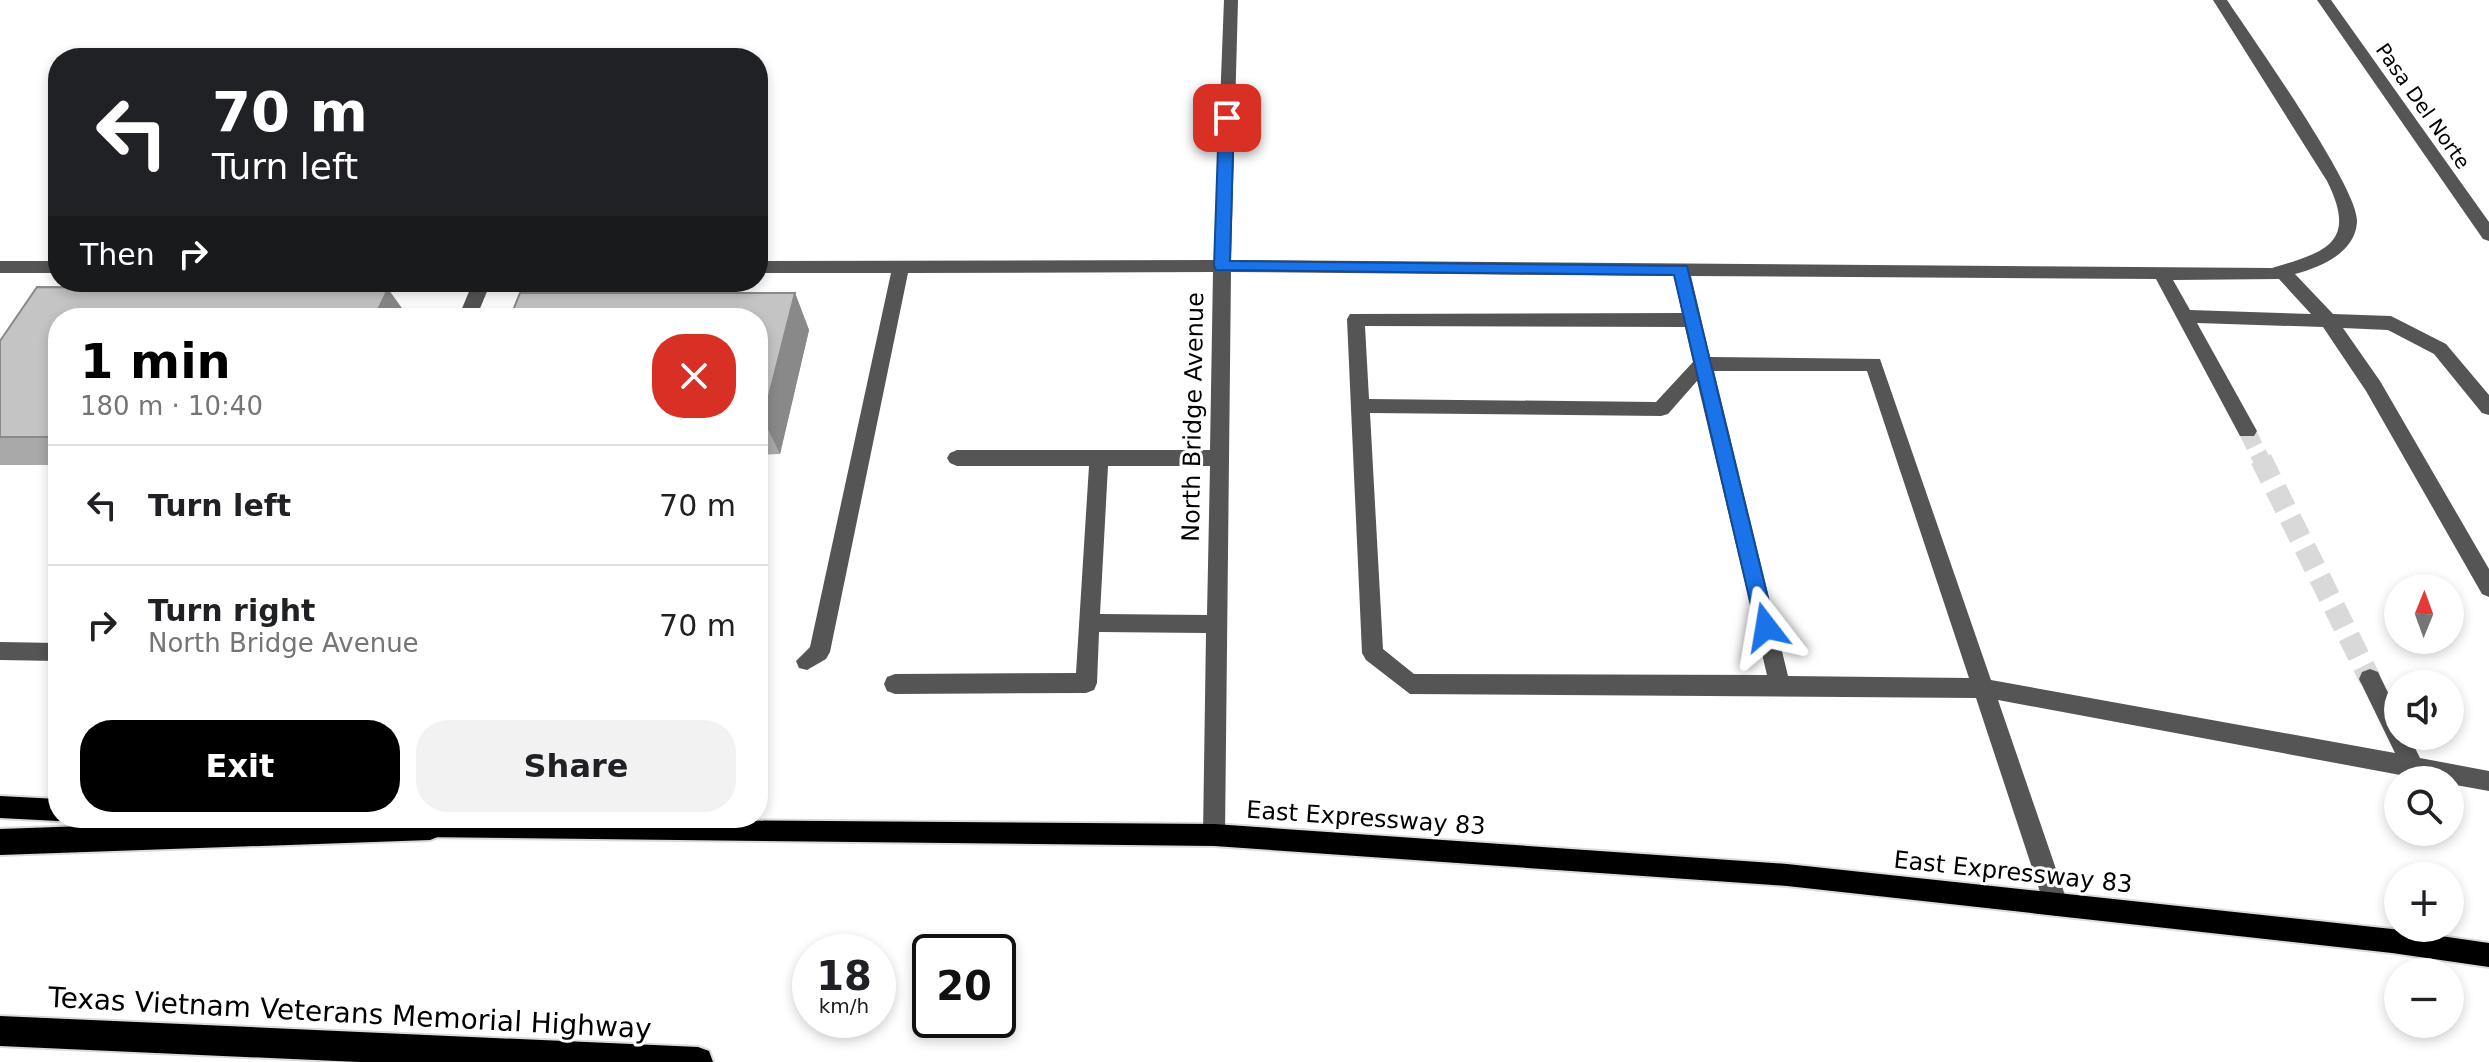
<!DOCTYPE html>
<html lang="en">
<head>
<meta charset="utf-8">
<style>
	:root { --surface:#fff; --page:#f2f2f2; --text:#202124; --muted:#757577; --line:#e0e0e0; --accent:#000 }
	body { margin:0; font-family:"DejaVu Sans",sans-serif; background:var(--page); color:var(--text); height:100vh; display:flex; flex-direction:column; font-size:30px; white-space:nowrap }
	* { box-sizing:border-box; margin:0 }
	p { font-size:26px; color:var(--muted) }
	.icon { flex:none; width:44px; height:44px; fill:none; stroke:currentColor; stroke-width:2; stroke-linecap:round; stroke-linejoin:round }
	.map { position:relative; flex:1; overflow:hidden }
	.panel { position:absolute; left:48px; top:308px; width:720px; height:520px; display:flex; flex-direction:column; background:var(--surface); border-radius:32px; box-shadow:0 4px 12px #0003 }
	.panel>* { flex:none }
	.top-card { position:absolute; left:48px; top:48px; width:720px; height:244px; border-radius:32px; box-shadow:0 4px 12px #0003; background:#202124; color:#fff; overflow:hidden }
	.needle { width:52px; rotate:1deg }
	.tools { position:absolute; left:2384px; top:574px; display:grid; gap:16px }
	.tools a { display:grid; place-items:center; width:80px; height:80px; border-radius:50%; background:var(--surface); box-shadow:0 4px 12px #0003; font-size:40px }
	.speed { position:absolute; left:792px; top:934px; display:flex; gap:16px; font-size:40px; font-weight:700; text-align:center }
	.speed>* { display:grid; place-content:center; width:104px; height:104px; border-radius:50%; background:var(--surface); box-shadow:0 4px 12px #0003; line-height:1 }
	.speed small { font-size:20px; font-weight:400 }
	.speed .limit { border:4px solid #111; border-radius:12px; background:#fff; color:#111 }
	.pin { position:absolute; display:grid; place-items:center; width:68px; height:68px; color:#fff; margin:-34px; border-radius:16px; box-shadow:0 4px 12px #0006 }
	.me { position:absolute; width:88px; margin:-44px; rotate:346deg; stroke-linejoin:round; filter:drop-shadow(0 0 6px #0008) }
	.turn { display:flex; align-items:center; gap:28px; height:168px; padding:0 32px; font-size:36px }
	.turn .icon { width:104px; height:104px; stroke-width:2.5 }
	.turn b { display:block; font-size:56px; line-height:68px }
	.then { display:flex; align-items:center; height:76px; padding:0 32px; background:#0003; gap:16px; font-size:30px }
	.round { display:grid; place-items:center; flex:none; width:84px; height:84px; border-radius:32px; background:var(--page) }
	.head { display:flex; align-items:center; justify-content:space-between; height:136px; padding:0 32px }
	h1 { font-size:48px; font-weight:800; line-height:60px; color:var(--accent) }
	.primary-button { display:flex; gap:16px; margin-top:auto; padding:16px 32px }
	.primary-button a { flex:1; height:92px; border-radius:32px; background:var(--accent); color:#fff; font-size:32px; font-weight:800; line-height:92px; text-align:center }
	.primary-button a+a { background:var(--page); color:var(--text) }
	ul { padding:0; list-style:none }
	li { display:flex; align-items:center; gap:24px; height:120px; padding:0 32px; border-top:2px solid var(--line) }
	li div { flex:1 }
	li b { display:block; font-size:30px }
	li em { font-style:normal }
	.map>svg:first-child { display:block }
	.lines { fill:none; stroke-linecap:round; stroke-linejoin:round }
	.minor-tunnel-far1 { stroke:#d9d9d9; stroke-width:17; stroke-dasharray:17 8; stroke-linecap:butt }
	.minor-tunnel { stroke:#d9d9d9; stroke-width:22; stroke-dasharray:22 11; stroke-linecap:butt }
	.major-casing { stroke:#dbdbdb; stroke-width:4 }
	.highway-casing { stroke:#dbdbdb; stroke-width:4 }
	.minor { fill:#555; fill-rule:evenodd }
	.major { fill:#000; fill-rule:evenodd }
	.highway { fill:#000; fill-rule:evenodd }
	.wall { fill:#a9a9a9 }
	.shaded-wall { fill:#898989 }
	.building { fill:#c4c4c4; stroke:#898989; stroke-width:2 }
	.route { fill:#1a73e8; stroke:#114b97; stroke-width:2 }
	.labels { text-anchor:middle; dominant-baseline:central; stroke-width:6; stroke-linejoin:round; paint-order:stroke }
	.far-street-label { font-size:20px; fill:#000; stroke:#fff }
	.street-label { font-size:24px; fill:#000; stroke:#fff }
	.near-street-label { font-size:28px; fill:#000; stroke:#fff }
</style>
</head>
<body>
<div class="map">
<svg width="2489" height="1062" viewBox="0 0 2489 1062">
	<rect width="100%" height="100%" fill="#fff"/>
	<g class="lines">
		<polyline class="minor-tunnel-far1" points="2247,431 2262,461"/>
		<polyline class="minor-tunnel" points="2261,459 2370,679"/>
		<defs>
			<g id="major">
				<polygon points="0,796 58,799 58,818 65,818 58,821 0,818"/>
				<polygon points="223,818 305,818 306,821 303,829 295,832 234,829 226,826"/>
				<polygon points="412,818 1214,824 1787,864 2392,929 2489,943 2489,967 2392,953 1787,886 1214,846 419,837 411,834 408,826"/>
			</g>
			<g id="highway">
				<polygon points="312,818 440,818 444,827 440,836 430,840 0,855 0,829"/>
				<polygon points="0,1016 698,1047 709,1051 713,1062 359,1062 0,1046"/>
			</g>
		</defs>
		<use href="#major" class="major-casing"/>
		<use href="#highway" class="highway-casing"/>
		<g class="minor">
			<path d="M1224,0H1238L1231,260L2272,268C2326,252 2358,243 2327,181L2213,0H2227C2251,36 2360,190 2357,222C2355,253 2321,267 2295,274L2333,314L2391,316L2446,344L2489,395V415L2482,413L2434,354L2388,330L2343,328L2380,381L2489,569V597L2482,594L2366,391L2323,327L2197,323L2257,431L2254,436H2240L2156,279L1691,276L1710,357L1880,359L1991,680L2395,753L2359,679L2362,672L2370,669L2378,672L2398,713V736H2409L2420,758L2489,771V791L2450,784V780H2427L1998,700L2068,904L2064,912L2056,916L2048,912L2044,904L1976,698L1410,694L1366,660L1362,653L1347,319L1350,314L1682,313L1674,276L1231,272L1225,835L1222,843L1214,846L1206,843L1203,835L1206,633L1099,632L1097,683L1094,690L1086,693L895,694L887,691L884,684L887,677L895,674L1076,673L1089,466H957L950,463L947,458L950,453L957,450H1210L1213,272L908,273L830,652L826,659L807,670L799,668L796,661L810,647L891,273H758V261L1214,260ZM2279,279L2311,314L2190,310L2173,280ZM1365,326L1685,327L1693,362L1656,402L1369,399ZM1714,371H1867L1969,678L1788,676ZM1697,381L1767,675L1414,674L1383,649L1370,413L1661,416L1668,414ZM1108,466H1210L1207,615L1100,614Z"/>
			<polygon points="2317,0 2331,0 2489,222 2489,241 2483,239"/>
			<rect x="0" y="261" width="58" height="12"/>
			<polygon points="473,282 491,282 476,318 458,318"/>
			<polygon points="0,642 58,643 58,661 0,660"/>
		</g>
		<use href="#major" class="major"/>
		<use href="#highway" class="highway"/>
	</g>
	<g class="wall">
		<polygon points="37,287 388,289 409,318 58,318 58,465 0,465 0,341"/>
		<polygon points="795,293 809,330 780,454 758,455 758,318"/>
	</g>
	<g class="shaded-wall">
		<polygon points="388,289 409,318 374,318"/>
		<polygon points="795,293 809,330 780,454 763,419"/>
	</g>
	<g class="building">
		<polygon points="37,287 388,289 374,318 58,318 58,437 0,437 0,341"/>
		<polygon points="520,293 795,293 763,419 758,419 758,318 510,318"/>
	</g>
	<polygon class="route" points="1227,114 1234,118 1230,261 1687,266 1775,627 1772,633 1766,635 1759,633 1756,627 1674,275 1216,270 1214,266 1219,118"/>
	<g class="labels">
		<g class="far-street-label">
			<text transform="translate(2423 106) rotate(55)">Pasa Del Norte</text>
		</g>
		<g class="street-label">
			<text transform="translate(1193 417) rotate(-89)">North Bridge Avenue</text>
			<text transform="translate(1366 818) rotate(4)">East Expressway 83</text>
			<text transform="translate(2013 872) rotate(6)">East Expressway 83</text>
		</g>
		<g class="near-street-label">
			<text transform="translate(350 1013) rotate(3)">Texas Vietnam Veterans Memorial Highway</text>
		</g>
	</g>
</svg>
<div class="tools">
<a><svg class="needle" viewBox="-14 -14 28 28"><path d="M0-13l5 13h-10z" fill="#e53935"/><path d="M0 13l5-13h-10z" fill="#757577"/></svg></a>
<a><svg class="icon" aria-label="sound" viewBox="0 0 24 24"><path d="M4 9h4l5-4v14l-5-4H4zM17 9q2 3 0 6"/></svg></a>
<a><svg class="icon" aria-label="search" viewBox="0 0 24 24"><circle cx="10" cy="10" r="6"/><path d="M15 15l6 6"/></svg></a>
<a>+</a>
<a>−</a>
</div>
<div class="speed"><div>18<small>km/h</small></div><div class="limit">20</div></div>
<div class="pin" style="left:1227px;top:118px;background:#d93025"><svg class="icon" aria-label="arrive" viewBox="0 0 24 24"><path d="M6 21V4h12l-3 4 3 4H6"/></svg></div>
<svg class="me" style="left:1766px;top:627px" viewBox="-20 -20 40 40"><path d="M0-17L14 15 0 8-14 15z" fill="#1a73e8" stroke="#fff" stroke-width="4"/></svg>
<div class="top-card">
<div class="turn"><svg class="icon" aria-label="left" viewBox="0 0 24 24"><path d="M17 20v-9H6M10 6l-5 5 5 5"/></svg><div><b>70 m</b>Turn left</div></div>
<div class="then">Then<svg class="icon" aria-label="right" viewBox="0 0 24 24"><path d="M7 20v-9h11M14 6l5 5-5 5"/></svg></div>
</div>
<section class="panel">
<div class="head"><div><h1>1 min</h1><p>180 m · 10:40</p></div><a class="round" style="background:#d93025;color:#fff"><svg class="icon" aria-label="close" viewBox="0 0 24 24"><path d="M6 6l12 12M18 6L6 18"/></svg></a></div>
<ul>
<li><svg class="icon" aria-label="left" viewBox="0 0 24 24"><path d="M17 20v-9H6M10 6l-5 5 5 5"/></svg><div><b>Turn left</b></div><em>70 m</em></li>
<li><svg class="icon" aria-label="right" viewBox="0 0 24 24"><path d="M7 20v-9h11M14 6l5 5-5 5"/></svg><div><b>Turn right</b><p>North Bridge Avenue</p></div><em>70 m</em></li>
</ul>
<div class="primary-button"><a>Exit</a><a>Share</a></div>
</section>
</div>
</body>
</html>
